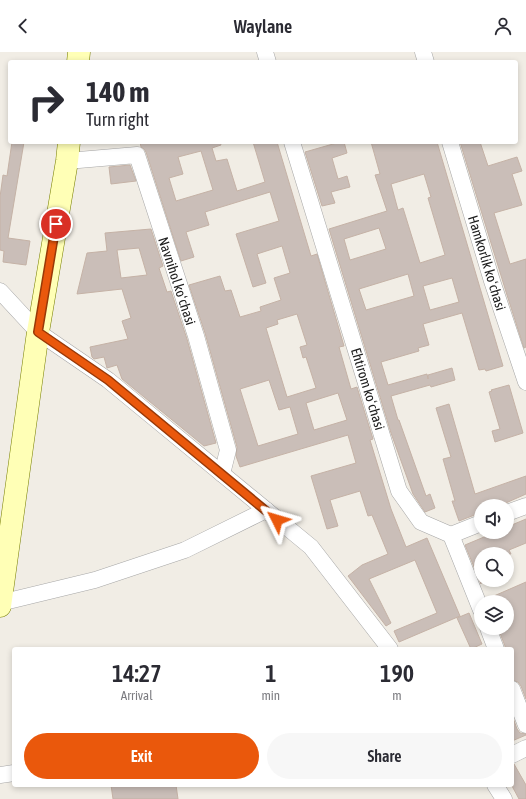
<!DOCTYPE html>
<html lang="en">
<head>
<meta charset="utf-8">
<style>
	:root { --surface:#fff; --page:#f7f7f7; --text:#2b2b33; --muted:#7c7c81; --accent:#ea580c }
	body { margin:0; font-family:"Asap Condensed",sans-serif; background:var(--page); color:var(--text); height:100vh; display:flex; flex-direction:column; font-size:15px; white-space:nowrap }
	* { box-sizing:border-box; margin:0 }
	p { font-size:13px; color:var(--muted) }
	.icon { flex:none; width:22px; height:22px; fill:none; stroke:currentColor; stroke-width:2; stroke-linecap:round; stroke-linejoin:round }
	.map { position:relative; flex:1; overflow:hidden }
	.sheet { position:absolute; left:12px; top:595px; width:502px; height:140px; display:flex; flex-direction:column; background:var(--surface); border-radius:4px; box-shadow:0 2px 6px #0003 }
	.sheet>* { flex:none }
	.banner { position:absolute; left:8px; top:8px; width:510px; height:84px; border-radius:4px; box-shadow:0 2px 6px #0003; background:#fff; color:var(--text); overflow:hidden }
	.controls { position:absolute; left:474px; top:447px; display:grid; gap:8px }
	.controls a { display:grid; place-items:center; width:40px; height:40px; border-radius:50%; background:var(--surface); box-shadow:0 2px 6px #0003; font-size:20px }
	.pin { position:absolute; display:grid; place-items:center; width:34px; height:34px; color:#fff; margin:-17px; border:2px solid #fff; border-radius:50%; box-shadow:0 1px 4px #0007 }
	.me { position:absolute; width:44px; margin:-22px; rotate:310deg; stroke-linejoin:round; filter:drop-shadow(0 0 3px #0008) }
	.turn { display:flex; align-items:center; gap:14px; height:84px; padding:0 12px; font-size:18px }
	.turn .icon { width:52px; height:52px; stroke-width:2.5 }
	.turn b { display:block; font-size:28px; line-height:34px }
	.eta { display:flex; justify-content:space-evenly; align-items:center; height:68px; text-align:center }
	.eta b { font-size:24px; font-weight:600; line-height:28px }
	.primary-button { display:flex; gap:8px; margin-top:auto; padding:8px 12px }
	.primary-button a { flex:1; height:46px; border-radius:24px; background:var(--accent); color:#fff; font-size:16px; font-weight:600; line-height:46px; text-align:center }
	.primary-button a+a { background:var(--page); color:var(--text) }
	header { display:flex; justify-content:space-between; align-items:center; height:52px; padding:0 12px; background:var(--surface); font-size:18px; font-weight:600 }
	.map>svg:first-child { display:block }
	.building { fill:#cabeb8; stroke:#c5b2a6; fill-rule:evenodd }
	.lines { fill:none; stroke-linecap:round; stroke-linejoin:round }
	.minor-casing { stroke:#a7a7a7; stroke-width:17 }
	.secondary-casing { stroke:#777e00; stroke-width:23 }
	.minor { stroke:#fff; stroke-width:16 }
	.secondary { stroke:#ffffb6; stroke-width:22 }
	.route-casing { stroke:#983908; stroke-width:10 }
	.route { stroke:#ea580c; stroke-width:7 }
	.labels { text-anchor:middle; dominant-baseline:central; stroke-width:3; stroke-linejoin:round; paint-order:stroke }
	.street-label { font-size:14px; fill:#202020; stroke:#fff }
</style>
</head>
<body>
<header><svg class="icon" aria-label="back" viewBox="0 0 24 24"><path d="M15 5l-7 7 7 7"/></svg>Waylane<svg class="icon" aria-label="person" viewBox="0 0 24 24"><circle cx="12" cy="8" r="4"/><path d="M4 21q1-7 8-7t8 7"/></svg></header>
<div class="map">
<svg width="526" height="747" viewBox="0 0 526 747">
	<rect width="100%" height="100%" fill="#f1ede5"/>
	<g class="building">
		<polygon points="12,90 24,90 8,186 30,189 26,213 3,210 4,199 0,198 0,145 3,123 7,124"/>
		<path d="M140,90H220L221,93L212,96L216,109L227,107L237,139L265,130L253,90H277L311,204L317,202L344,294L339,295L351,337L357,335L373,387L370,388L391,457L406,495L427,486L460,564L399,590L394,579L437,561L415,508L369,527L391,571L386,574L348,524L362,513L388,502L372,463L368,464L360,439L330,448L338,474L327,477L311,424L356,411L348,383L240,415L236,404L237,395L205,281L189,233L220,224L225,239L231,238L240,265L261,259L260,255L281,248L274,226L290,221L282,194L257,202L266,231L253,235L236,182L279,169L270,140L205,160L209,173L186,180L194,205L181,209L146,100L144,97L141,95ZM201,99L213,138L176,149L169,126L183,122L178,105ZM297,262L307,293L300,295L303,306L306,305L316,336L287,345L266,276L278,272L277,268ZM269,328L279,358L290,355L298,382L258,394L240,337ZM338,341L347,368L314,378L306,351Z"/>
		<polygon points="340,90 344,90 347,101 332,106 338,127 347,124 350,135 331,140 335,151 322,154 305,100"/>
		<path d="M371,90H437L503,314L486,319L485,317L479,318L462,261L423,272L429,293L418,296L419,299L381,310L388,333L427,322L428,327V323L452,316L455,328L431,335L430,333L391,344L398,368H399L426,444L430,442L435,456L425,460L413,442L391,381L329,177L387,159L375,123L380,122ZM424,122L431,145L428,146L445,203L420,211L403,156L398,158L391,132ZM379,176L386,197L350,208L344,187ZM408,222L414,244L366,258L359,237ZM452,226L459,250L430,258L423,234Z"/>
		<polygon points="460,90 480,90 488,114 517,105 522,119 512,122 522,153 494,161 510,212 526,207 526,295 524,296 507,243"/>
		<polygon points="130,113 136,129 111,132 109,115"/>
		<path d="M151,177L163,214L159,216L167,240L171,239L187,287L216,391L204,394L122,327L117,313L107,316L104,305L94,307L92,305L90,295L128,287L122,269L131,266L122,237L77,242L87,201L107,199L105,181ZM139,196L147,223L121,226L117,198Z"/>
		<polygon points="509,333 523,381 495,390 492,379 500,377 489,340 492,339 491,338"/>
		<polygon points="449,352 475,442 526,424 526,442 499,454 481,454 481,462 477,462 459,469 452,449 455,449 443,407 451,405 436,356"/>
		<polygon points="526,467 526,491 509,498 511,502 481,502 481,532 465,493 496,480 507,480 507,475"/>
		<polygon points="526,530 526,647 521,634 518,630 512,628 512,597 505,597 505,594 498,576 507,576 507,550 488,550 487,547"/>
		<polygon points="469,561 482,592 471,597 457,566"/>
		<polygon points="512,663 517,677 520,681 526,682 526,683 512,689"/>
		<polygon points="512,712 514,712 526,733 526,747 519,747 512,734"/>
		<polygon points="111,733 176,733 178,747 113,747"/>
	</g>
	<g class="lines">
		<defs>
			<g id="minor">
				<polyline points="265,0 268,10"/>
				<polyline points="423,0 426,10"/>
				<polyline points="292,90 399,439 421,470 451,483 481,558"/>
				<polyline points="450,90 492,229 526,330"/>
				<polyline points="67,109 137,103 196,284 228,398 222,422"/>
				<polyline points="0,239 38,280 108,328 311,495 390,597"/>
				<polyline points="507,461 526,454"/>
				<polyline points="451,483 481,471"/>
				<polyline points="0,551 95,528 185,498 266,458"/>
				<polyline points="488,576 496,597"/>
				<polyline points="512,637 526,673"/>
				<polyline points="512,703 526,696"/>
				<polyline points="0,723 14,721"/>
				<polyline points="495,733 504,747"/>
			</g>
			<g id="secondary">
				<polyline points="78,10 79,0"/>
				<polyline points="0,554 38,280 67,109 69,90"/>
			</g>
		</defs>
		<use href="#minor" class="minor-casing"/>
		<use href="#secondary" class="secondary-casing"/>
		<use href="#minor" class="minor"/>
		<use href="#secondary" class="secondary"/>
	</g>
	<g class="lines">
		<defs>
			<polyline id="route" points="56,172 38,280 108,328 277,468"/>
		</defs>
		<use href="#route" class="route-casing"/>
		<use href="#route" class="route"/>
	</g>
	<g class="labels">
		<g class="street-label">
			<text transform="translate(487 211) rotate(73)">Hamkorlik koʻchasi</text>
			<text transform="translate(177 229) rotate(72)">Navnihol koʻchasi</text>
			<text transform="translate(368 337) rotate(73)">Ehtirom koʻchasi</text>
		</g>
	</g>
</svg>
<div class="controls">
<a><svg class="icon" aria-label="sound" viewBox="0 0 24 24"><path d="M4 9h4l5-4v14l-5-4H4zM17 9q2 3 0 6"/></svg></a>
<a><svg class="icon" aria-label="search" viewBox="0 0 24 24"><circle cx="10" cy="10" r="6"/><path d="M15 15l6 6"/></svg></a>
<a><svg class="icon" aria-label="layers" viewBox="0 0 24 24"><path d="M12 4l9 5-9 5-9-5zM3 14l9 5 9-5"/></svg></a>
</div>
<div class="pin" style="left:56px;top:172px;background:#d93025"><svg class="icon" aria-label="arrive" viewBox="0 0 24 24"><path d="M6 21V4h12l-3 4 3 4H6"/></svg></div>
<svg class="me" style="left:277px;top:468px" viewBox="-20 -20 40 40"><path d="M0-17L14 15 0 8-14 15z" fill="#ea580c" stroke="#fff" stroke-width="4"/></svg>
<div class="banner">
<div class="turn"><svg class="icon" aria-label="right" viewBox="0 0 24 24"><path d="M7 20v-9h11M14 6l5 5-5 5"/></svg><div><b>140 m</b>Turn right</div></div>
</div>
<section class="sheet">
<div class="eta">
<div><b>14:27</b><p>Arrival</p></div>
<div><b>1</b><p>min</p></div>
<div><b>190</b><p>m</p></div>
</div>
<div class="primary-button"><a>Exit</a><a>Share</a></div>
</section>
</div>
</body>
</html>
